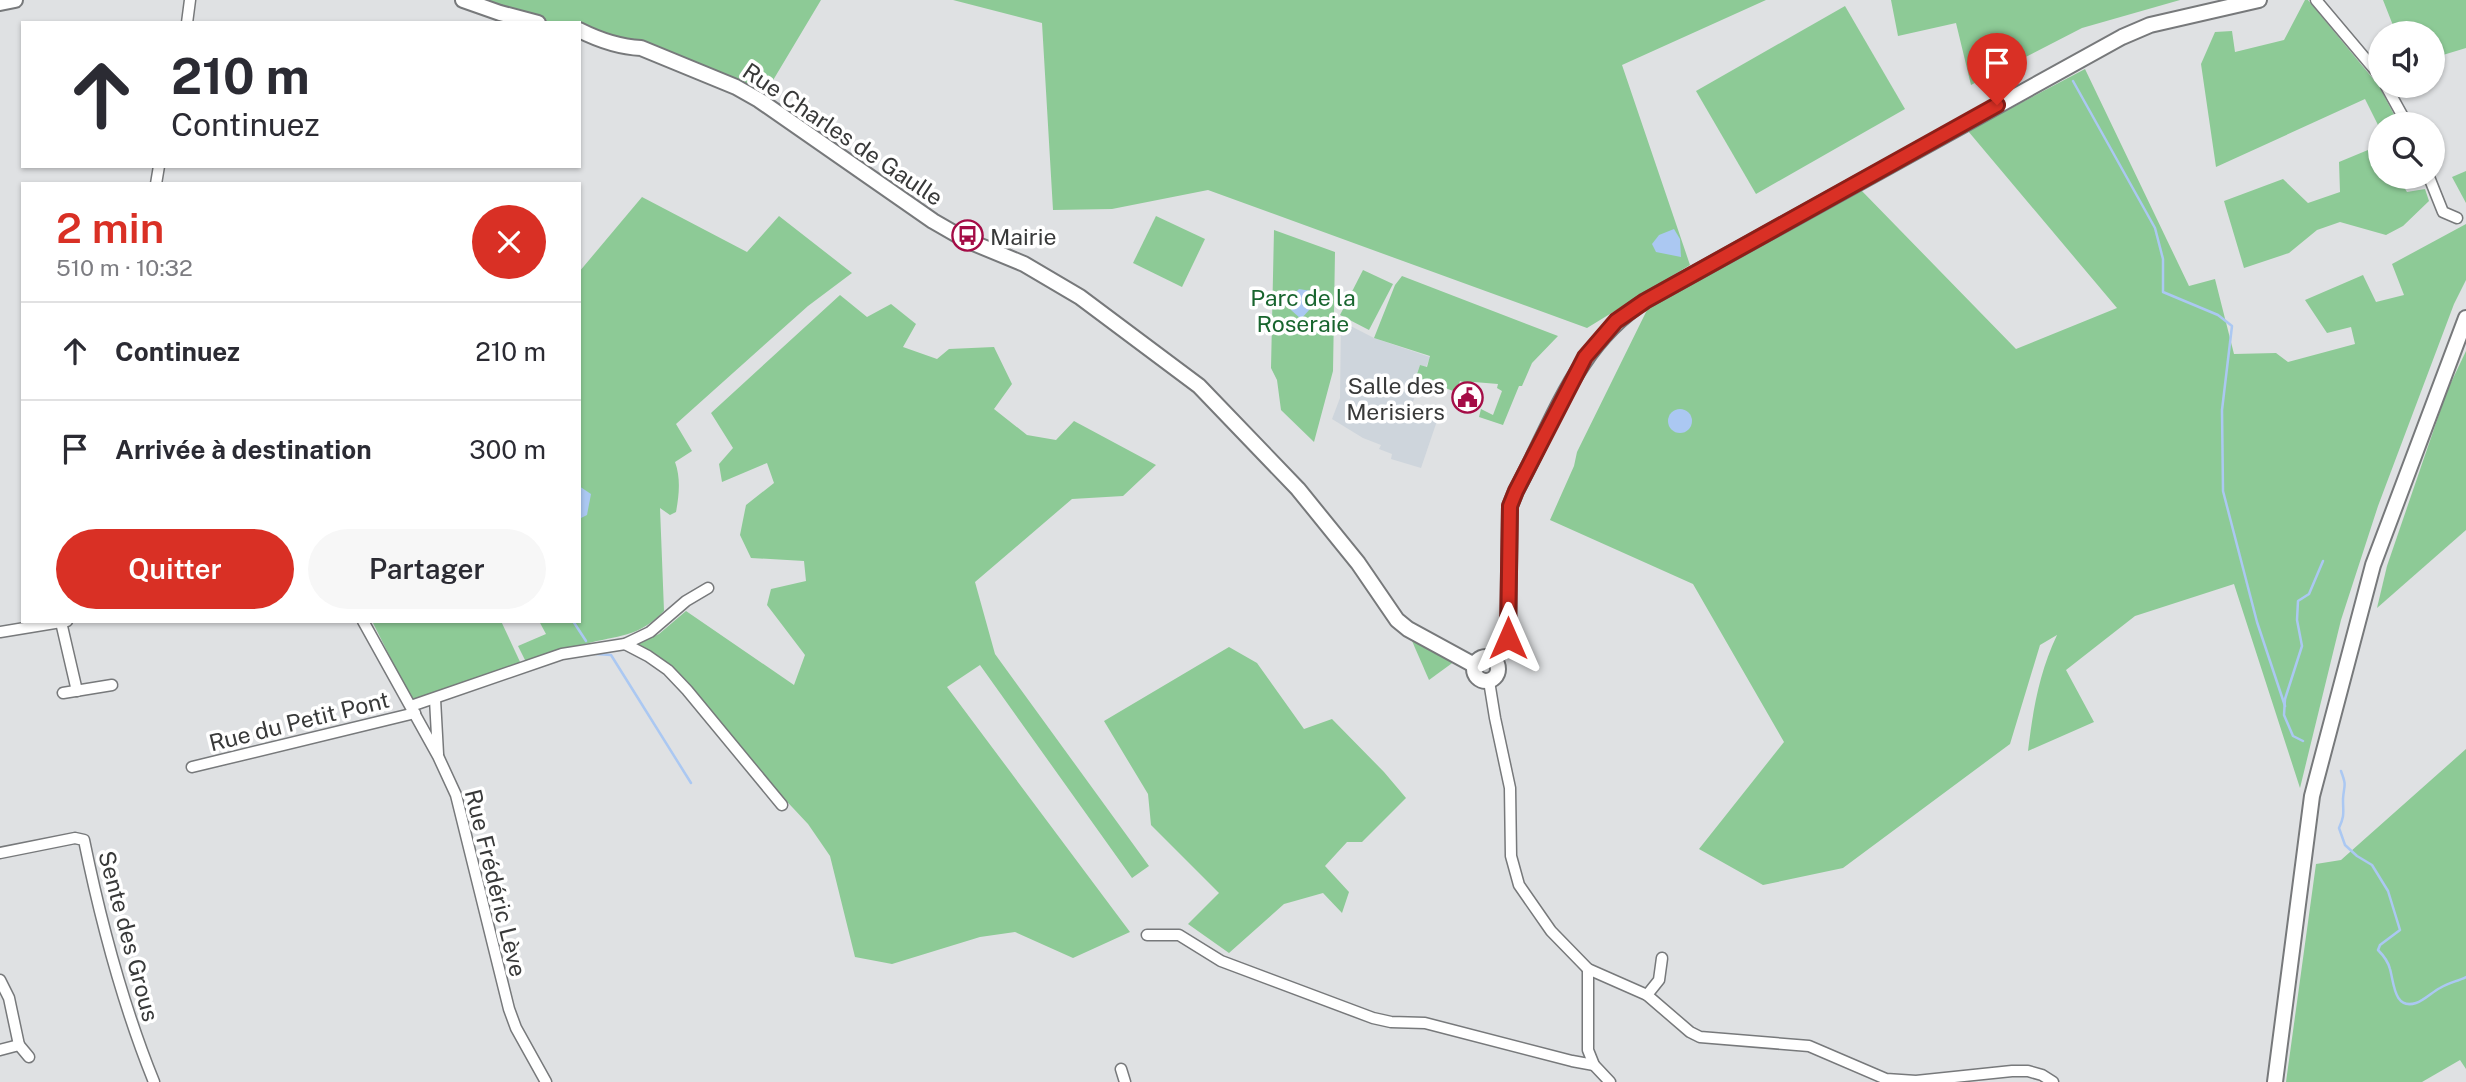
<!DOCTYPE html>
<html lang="fr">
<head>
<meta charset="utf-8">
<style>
	:root { --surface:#fff; --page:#f7f7f7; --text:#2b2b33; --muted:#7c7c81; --line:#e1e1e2; --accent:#d93025 }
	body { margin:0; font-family:"Public Sans",sans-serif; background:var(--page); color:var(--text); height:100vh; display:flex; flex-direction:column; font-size:26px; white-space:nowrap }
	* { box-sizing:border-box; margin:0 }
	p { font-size:23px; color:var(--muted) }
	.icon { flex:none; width:38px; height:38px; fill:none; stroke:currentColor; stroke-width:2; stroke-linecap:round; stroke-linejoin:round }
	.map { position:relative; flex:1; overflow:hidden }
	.side { position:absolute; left:21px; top:182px; width:560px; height:441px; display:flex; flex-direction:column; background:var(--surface); border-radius:0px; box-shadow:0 2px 5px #0004 }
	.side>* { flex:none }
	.banner { position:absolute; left:21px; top:21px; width:560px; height:147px; border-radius:0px; box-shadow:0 2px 5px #0004; background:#fff; color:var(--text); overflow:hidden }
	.fabs { position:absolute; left:2368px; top:21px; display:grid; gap:14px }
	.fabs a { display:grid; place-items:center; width:77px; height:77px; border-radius:50%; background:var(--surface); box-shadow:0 2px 5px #0004; font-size:35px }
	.pin { position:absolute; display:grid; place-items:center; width:60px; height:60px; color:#fff; margin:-72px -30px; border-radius:50% 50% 50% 0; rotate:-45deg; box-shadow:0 0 7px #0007 }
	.pin .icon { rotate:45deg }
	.me { position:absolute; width:77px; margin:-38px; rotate:0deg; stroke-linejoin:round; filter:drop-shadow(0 0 5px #0008) }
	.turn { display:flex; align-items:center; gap:24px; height:147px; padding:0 35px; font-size:32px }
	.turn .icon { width:91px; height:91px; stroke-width:2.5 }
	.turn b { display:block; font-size:49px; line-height:60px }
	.round { display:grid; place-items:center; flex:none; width:74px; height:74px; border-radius:37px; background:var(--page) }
	.headline { display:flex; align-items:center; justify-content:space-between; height:119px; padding:0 35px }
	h1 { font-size:42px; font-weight:600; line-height:52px; color:var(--accent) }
	.cta { display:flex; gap:14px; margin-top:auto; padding:14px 35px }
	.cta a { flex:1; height:80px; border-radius:42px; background:var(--accent); color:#fff; font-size:28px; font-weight:600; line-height:80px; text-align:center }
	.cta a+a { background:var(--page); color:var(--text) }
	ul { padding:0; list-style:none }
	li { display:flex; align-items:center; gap:21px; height:98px; padding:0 35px; border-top:2px solid var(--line) }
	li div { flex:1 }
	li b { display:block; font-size:26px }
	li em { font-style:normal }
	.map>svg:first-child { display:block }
	.built { fill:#ced5dc }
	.green { fill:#8dca96 }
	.water { fill:#abc8f2 }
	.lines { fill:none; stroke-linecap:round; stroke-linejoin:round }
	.stream { stroke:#abc8f2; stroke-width:2.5 }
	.street-casing { stroke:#77797b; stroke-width:13 }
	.secondary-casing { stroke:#77797b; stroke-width:18 }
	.street { stroke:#fff; stroke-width:10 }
	.secondary { stroke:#fff; stroke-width:14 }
	.route-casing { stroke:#8d1f18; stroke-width:18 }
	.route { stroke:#d93025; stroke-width:12 }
	.labels { text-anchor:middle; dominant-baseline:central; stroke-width:7; stroke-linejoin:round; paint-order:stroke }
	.street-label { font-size:23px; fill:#383939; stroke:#fff }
	.poi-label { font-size:23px; fill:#383939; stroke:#fff; text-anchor:start }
	.park-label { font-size:23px; fill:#18652e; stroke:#fff }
</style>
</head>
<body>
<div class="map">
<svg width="2466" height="1082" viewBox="0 0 2466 1082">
	<rect width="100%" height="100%" fill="#dfe1e3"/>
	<polygon class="built" points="1341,321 1374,338 1430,357 1426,367 1420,365 1416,376 1422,379 1412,404 1440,412 1421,468 1391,459 1392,454 1379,449 1381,445 1363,438 1332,419 1340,398"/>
	<g class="green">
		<path d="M470,0H821L766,92L666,51L579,30V23C542,23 504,14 470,0Z"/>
		<polygon points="953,0 1766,0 1622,65 1690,265 1587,328 1208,190 1112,209 1053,210 1042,23"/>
		<polygon points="1891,0 2180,0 2082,28 1971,85 1956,23 1898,36"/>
		<polygon points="2305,0 2308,0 2379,86 2399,124 2380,124 2380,129 2365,99 2216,167 2201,64 2215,32 2232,31 2235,52 2284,40"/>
		<polygon points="2383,0 2466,0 2466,48 2433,58 2432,33 2396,33"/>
		<polygon points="1845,6 1905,109 1756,194 1696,91"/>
		<path d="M2085,69L2189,286L2215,279L2234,354L2276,353L2288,362L2355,344L2351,327L2327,333L2305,300L2363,275L2376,302L2404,295L2392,264L2466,224V280L2454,304L2378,506L2341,620L2300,788L2234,584L2135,616L2066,670L2094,722L2028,751C2033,710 2039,673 2057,635L2040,645L2010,744L1843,868L1763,885L1699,849L1784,742L1693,584L1550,520L1574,466L1577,452L1647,310L1732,259L1860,189L2016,349L2117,308L1968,131Z"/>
		<polygon points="2380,145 2380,177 2400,177 2399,179 2407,192 2425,189 2429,201 2403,226 2386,235 2340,222 2317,230 2289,253 2244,268 2224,201 2283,179 2308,203 2340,192 2339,162"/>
		<polygon points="2466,171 2466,203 2452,177"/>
		<path d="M642,197L747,252L779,216L852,273L808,306L676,424L692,451L675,462C681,478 679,496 676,512L670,515L660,508L664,611C638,638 618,635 585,644C566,649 547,659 528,666L518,646L546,634L539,621H579V272Z"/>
		<polygon points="1156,216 1205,239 1182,287 1133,263"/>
		<polygon points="1274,230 1335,252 1333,371 1314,442 1281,410 1277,380 1271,368"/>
		<polygon points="1363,270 1393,284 1369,330 1340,315"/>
		<polygon points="1402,276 1558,336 1532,363 1522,386 1519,386 1503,425 1479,417 1481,409 1493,415 1502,391 1497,388 1498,384 1474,382 1469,384 1460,381 1456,392 1416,377 1420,365 1427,367 1430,356 1374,338 1395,285"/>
		<polygon points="840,295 867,317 891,304 916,324 903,347 937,359 949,349 994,347 1012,384 994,409 1027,435 1056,440 1074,421 1156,465 1123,496 1072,499 975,582 995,654 1149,866 1132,878 980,665 947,687 1130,932 1073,958 1015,932 980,937 892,964 855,957 830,856 808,824 778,792 687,681 668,664 637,644 659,634 686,611 794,685 805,655 767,605 771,589 806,581 804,561 751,558 740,535 746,505 774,483 767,463 722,482 719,464 733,448 711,413"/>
		<polygon points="2466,351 2466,530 2377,608 2387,566 2447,391"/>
		<polygon points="372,621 501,621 521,664 412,701"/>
		<polygon points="1409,634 1455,661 1429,680"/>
		<polygon points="1229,647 1257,663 1304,729 1332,719 1384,772 1406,798 1362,842 1347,842 1325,866 1349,892 1342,913 1323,893 1284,904 1229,953 1188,924 1219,893 1151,825 1148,794 1104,721"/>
		<polygon points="2466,749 2466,1069 2460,1060 2422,1082 2286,1082 2316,864 2341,860"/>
	</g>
	<g class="water">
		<polygon points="1674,229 1680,239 1681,257 1656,252 1652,244 1659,235"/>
		<polygon points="1299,289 1311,291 1310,309 1301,319 1291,310 1291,297"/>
		<circle cx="1680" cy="421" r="12"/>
		<polygon points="579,486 591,494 587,515 579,519"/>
	</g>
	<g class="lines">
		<g class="stream">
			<polyline points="2073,81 2155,228 2163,259 2163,292 2218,315 2232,326 2222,410 2223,491 2257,622 2285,706"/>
			<polyline points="573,621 586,641"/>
			<polyline points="596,654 611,655 691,783"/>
			<polyline points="2303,741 2293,736 2284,715 2285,699 2302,646 2297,620 2298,601 2309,594 2323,561"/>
			<path d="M2341,771C2347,787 2344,784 2343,799C2343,813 2345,815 2339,828L2345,845L2357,856L2372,865L2388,891L2400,930L2380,945L2378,950C2384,956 2388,961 2390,969C2394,983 2394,1010 2416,1003C2425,1000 2432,992 2440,988C2448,983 2458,981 2466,977"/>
		</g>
		<defs>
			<g id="street">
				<polyline points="2316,0 2380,76"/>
				<polyline points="187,23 190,0"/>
				<polyline points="2386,86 2407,124"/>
				<polyline points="2429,177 2443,212 2457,218"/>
				<polyline points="156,184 159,166"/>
				<polyline points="363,621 438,756 456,795 509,1009 516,1028 546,1082"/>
				<polyline points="61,622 77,691"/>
				<polyline points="0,632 67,621"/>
				<polyline points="625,644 648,656 668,670 687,690 782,805"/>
				<polyline points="1489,681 1495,718 1510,788 1511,856 1519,885 1551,931 1588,969 1647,995 1690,1032 1700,1037 1809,1046 1886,1079 1916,1081 2012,1071 2028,1071 2042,1075 2053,1082"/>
				<polyline points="63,693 112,685"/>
				<polyline points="435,699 438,754"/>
				<polyline points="411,706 562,654 625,644 650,632 686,601 708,588"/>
				<polyline points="192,767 415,713"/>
				<path d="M0,853L75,838L84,840C101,923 122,1003 154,1082"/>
				<polyline points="1147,935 1179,935 1221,961 1373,1018 1391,1022 1425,1023 1572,1061 1594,1065"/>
				<polyline points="1588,969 1588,1050 1594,1065 1610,1082"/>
				<polyline points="0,980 9,998 19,1045"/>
				<polyline points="1647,995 1659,980 1662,958"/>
				<polyline points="0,1050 19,1045 29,1057"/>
				<polyline points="1121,1069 1125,1082"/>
			</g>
			<g id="secondary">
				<polyline points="463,0 500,13 538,23"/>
				<polyline points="0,3 15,0"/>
				<path d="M579,30C599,40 618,47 641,48L736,87L759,100L933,221L966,240L1024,264L1080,297L1199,386L1298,489L1358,563L1397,620L1408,629L1474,665"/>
				<circle cx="1486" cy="669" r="12"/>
				<path d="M1495,660L1508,638L1510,506L1516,491C1554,421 1576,345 1645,301L2122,37L2150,25L2259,0"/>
				<polyline points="2275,1082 2312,796 2373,565 2466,318"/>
			</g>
		</defs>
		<use href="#street" class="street-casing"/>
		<use href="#secondary" class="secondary-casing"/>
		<use href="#street" class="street"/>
		<use href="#secondary" class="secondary"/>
	</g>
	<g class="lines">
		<defs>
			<polyline id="route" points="1508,638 1510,506 1516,491 1585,357 1616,321 1645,301 1997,105"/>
		</defs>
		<use href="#route" class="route-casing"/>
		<use href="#route" class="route"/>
	</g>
	<defs>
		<symbol id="bus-ring" viewBox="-11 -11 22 22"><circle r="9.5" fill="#fff" stroke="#a40c46" stroke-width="1.5"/><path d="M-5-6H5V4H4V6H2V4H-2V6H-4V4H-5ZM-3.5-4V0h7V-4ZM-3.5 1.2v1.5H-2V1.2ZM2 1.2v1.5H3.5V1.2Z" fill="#a40c46"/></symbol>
		<symbol id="civic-ring" viewBox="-11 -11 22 22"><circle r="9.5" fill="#fff" stroke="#a40c46" stroke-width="1.5"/><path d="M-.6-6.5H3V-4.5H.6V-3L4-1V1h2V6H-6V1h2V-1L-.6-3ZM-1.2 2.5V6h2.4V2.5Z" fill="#a40c46"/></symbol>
	</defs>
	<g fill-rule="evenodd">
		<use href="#bus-ring" x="950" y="218" width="35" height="35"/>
		<use href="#civic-ring" x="1450" y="380" width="35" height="35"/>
	</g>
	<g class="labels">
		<g class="street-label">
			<text transform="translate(843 134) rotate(34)">Rue Charles de Gaulle</text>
			<text transform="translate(299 721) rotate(-14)">Rue du Petit Pont</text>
			<text transform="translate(496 883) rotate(76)">Rue Frédéric Lève</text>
			<text transform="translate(129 936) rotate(75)">Sente des Grous</text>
		</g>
		<g class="poi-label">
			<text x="990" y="236">Mairie</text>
			<text x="1445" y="385" text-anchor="end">Salle des<tspan x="1445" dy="26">Merisiers</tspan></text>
		</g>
		<g class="park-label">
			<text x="1303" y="297">Parc de la<tspan x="1303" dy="26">Roseraie</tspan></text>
		</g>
	</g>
</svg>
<div class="fabs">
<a><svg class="icon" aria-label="sound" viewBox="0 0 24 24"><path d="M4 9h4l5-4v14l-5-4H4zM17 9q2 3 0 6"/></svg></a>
<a><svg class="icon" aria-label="search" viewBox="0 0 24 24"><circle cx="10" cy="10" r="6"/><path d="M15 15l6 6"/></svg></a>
</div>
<div class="pin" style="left:1997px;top:105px;background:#d93025"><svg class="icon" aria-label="arrive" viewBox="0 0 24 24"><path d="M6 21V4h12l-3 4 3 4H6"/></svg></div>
<svg class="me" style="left:1508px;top:638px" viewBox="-20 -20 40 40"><path d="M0-17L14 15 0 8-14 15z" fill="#d93025" stroke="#fff" stroke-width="4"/></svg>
<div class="banner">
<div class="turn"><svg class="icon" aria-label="ahead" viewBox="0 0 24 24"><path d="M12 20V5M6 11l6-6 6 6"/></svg><div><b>210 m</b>Continuez</div></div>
</div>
<section class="side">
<div class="headline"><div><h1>2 min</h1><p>510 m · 10:32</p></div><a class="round" style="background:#d93025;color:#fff"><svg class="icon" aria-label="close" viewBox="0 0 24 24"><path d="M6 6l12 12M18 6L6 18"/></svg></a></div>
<ul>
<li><svg class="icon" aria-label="ahead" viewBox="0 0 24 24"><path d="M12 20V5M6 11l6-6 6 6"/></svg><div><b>Continuez</b></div><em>210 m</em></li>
<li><svg class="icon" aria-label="arrive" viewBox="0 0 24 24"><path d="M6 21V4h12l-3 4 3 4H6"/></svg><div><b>Arrivée à destination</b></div><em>300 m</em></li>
</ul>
<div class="cta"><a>Quitter</a><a>Partager</a></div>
</section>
</div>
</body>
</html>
